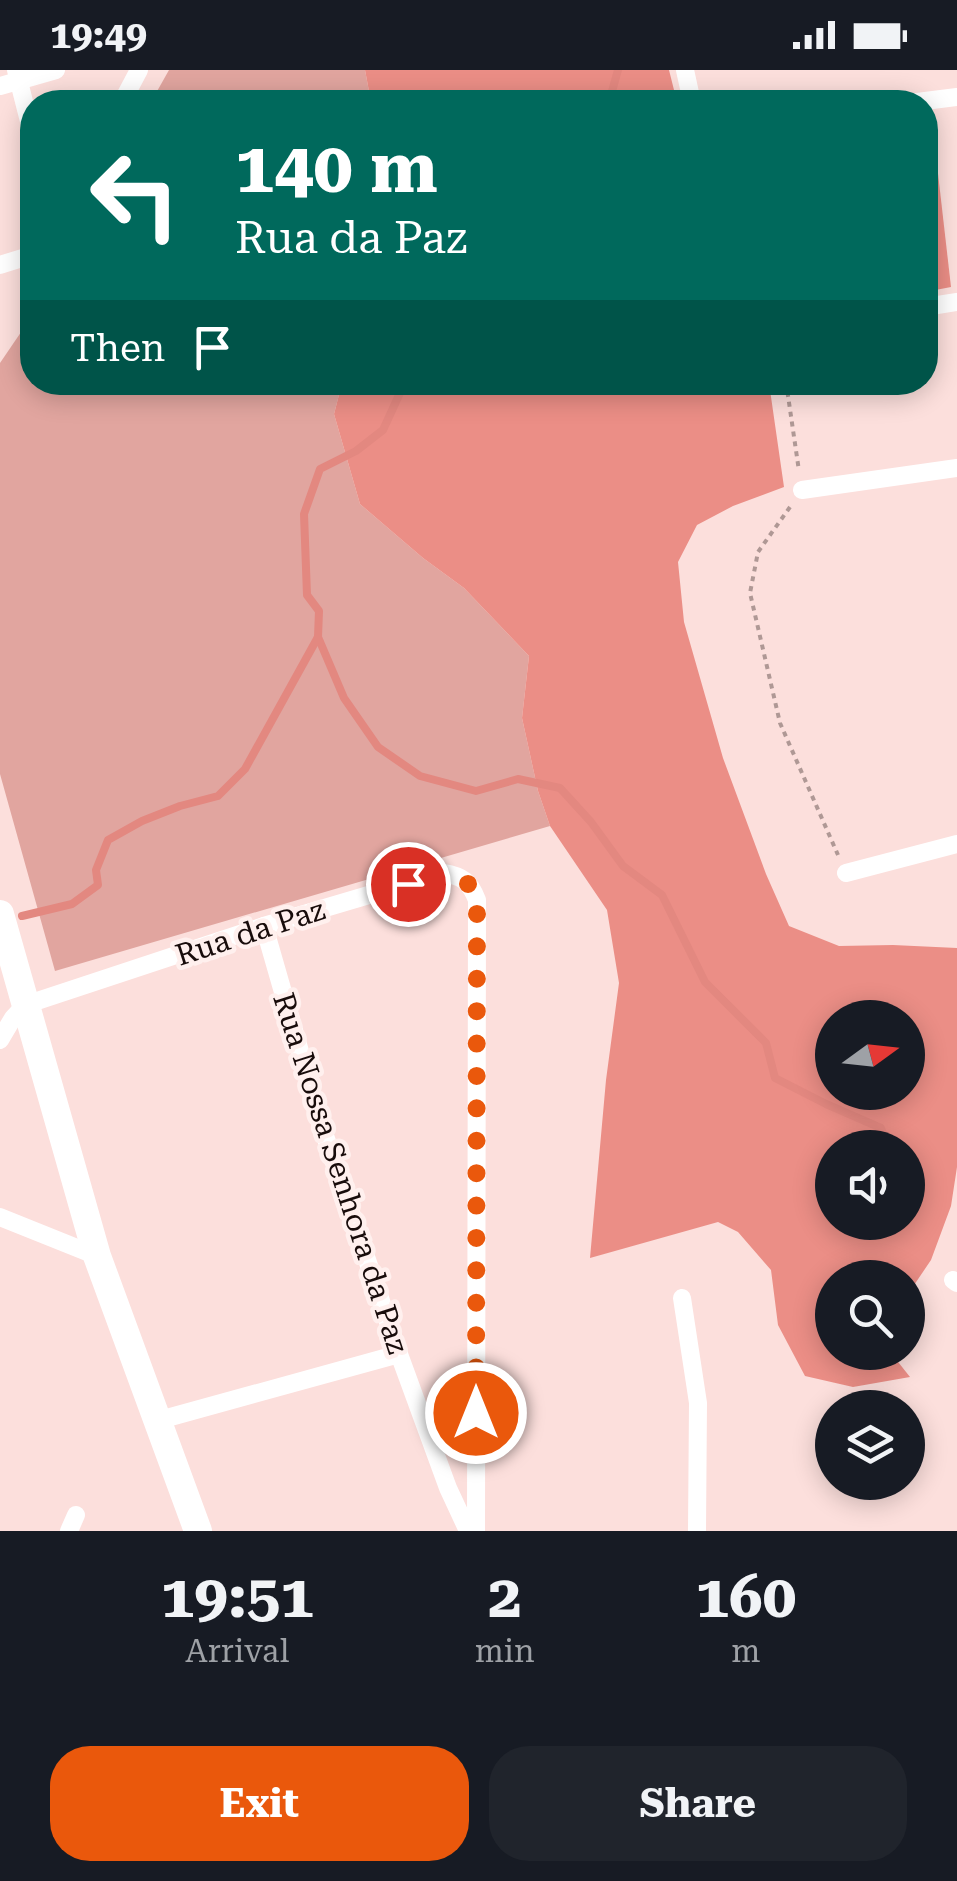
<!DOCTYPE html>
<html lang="en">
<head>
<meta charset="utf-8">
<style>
	:root { --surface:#171b24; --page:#20242c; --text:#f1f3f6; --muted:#9ea1a6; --accent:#ea580c }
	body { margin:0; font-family:"Roboto Serif",serif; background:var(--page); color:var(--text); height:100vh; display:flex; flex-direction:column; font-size:38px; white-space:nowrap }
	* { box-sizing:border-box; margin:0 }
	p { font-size:32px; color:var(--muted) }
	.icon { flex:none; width:55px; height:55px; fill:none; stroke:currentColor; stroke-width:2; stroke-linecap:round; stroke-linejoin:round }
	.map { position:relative; height:1461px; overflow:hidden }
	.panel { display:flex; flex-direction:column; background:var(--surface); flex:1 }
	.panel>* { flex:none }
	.hud { position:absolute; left:20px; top:20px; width:918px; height:305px; border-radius:40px; box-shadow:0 5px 25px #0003; background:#00695c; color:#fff; overflow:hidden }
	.needle { width:65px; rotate:75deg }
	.fabs { position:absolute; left:815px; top:930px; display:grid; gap:20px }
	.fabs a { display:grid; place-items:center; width:110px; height:110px; border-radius:50%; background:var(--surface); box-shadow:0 5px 25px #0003; font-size:50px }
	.pin { position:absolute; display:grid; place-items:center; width:85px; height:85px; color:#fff; margin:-42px; border:5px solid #fff; border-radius:50%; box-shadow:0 2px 10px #0007 }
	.me { position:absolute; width:110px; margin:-55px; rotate:0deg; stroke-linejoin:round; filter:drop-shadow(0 0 8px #0008) }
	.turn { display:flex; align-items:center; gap:35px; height:210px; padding:0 50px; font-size:45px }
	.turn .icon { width:130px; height:130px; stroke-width:2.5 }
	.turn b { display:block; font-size:70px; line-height:85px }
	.then { display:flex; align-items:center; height:95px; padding:0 50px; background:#0003; gap:20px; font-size:38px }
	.eta { display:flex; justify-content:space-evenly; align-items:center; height:170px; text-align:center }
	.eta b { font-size:60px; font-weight:700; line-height:70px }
	.primary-button { display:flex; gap:20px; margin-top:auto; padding:20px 50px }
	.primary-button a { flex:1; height:115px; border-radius:40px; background:var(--accent); color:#fff; font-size:40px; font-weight:700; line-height:115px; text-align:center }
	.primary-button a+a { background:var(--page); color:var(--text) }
	.status { display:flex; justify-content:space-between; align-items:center; height:70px; padding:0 50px; background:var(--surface); direction:ltr }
	.status svg { height:28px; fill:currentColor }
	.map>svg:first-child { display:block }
	.green { fill:#e1a59f }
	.forest { fill:#eb8e86; fill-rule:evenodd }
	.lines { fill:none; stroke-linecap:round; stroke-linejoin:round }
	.stream { stroke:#e38880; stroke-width:8 }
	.path { stroke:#af9895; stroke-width:4; stroke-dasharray:5 5; stroke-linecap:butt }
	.minor { stroke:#fff; stroke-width:18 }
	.secondary { stroke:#fff; stroke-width:28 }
	.route { stroke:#ea580c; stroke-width:18; stroke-dasharray:0 32.4 }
	.labels { text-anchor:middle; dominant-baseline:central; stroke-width:9; stroke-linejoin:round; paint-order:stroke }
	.street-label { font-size:30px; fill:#180c0b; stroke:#fff0ee }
</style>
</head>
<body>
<div class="status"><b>19:49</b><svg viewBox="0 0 49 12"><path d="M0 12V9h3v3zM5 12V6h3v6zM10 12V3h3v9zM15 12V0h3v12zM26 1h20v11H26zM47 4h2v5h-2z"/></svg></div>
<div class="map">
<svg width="957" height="1461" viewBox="0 0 957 1461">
	<rect width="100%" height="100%" fill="#fcdfdc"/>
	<g class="green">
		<polygon points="169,0 365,0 371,32 151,32"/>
		<polygon points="32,246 32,312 342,313 334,344 360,434 423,488 464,518 529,586 522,648 538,721 550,756 55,901 0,704 0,293"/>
	</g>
	<g class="forest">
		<polygon points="365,0 669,0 677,32 371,32"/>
		<polygon points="932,51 951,217 925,222 925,52"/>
		<path d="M342,313H769L784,417L733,436L697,455L678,492L684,552L723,688L766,804L789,856L839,876L893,875L957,878V1097L951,1136L931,1190L908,1224V1208H832V1282L891,1283L910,1307L853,1317L805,1306L778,1255L771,1200L738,1162L718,1152L590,1188L606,1010L619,913L607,840L550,756L538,721L522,648L529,586L464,518L423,488L360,434L334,344ZM832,948H908V1022H832ZM832,1078H908V1152H832Z"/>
	</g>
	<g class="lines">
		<g class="stream">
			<polyline points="609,32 618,0"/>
			<polyline points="318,567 344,628 378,677 420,706 476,721 518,709 560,718 591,752 623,796 662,825 705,912 766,973 775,1008 826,1034 881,1058 888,1078"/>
			<polyline points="22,846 72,834 98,815 96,800 108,770 142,751 180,736 218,726 245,699 318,567 319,541 307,525 304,444 320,399 356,381 383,360 405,312"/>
		</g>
		<g class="path">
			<polyline points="786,312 799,401"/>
			<polyline points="790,437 758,482 750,523 780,653 838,785"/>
		</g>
		<g class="minor">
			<polyline points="16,0 32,63"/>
			<polyline points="685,0 692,32"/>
			<polyline points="0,16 56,0"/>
			<polyline points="122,32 139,0"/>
			<polyline points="917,32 957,27"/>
			<polyline points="0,195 32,185"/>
			<polyline points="925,237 957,232"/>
			<polyline points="802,420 957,398"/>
			<polyline points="846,803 957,774"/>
			<polyline points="264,856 320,1051 399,1284 448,1418 468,1461"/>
			<path d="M0,970L13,948L25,935L264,856L443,803C463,806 470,812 477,830L476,1461"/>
			<polyline points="0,1147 97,1186"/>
			<polyline points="953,1210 957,1213"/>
			<polyline points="682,1228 698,1333 697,1461"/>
			<polyline points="156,1351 399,1284"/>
			<polyline points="69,1461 76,1445"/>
		</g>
		<polyline class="secondary" points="0,844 97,1186 198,1461"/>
	</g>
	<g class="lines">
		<path class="route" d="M408,814C440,804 461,791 477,830L476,1343"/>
	</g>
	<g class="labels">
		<g class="street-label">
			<text transform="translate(250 862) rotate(-18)">Rua da Paz</text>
			<text transform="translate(341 1103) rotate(72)">Rua Nossa Senhora da Paz</text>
		</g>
	</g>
</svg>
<div class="fabs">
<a><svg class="needle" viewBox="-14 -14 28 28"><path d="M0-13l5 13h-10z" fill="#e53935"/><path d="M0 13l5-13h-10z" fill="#9ea1a6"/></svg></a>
<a><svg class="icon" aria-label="sound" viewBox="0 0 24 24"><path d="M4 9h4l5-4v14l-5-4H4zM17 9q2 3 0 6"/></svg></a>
<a><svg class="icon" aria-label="search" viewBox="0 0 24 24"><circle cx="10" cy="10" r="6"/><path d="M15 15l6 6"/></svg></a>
<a><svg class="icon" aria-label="layers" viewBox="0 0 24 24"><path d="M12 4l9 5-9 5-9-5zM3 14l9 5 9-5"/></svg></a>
</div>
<div class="pin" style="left:408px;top:814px;background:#d93025"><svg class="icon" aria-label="arrive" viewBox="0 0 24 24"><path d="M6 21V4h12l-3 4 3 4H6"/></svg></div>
<svg class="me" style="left:476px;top:1343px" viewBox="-20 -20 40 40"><circle r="17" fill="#ea580c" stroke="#fff" stroke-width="3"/><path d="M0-11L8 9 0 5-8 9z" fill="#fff"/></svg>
<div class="hud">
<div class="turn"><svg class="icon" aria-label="left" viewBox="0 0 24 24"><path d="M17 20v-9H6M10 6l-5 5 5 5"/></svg><div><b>140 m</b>Rua da Paz</div></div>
<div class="then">Then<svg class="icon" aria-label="arrive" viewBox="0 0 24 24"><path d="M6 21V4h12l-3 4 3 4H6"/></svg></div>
</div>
</div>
<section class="panel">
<div class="eta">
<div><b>19:51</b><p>Arrival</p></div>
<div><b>2</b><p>min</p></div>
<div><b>160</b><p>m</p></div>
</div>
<div class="primary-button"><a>Exit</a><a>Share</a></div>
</section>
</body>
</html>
